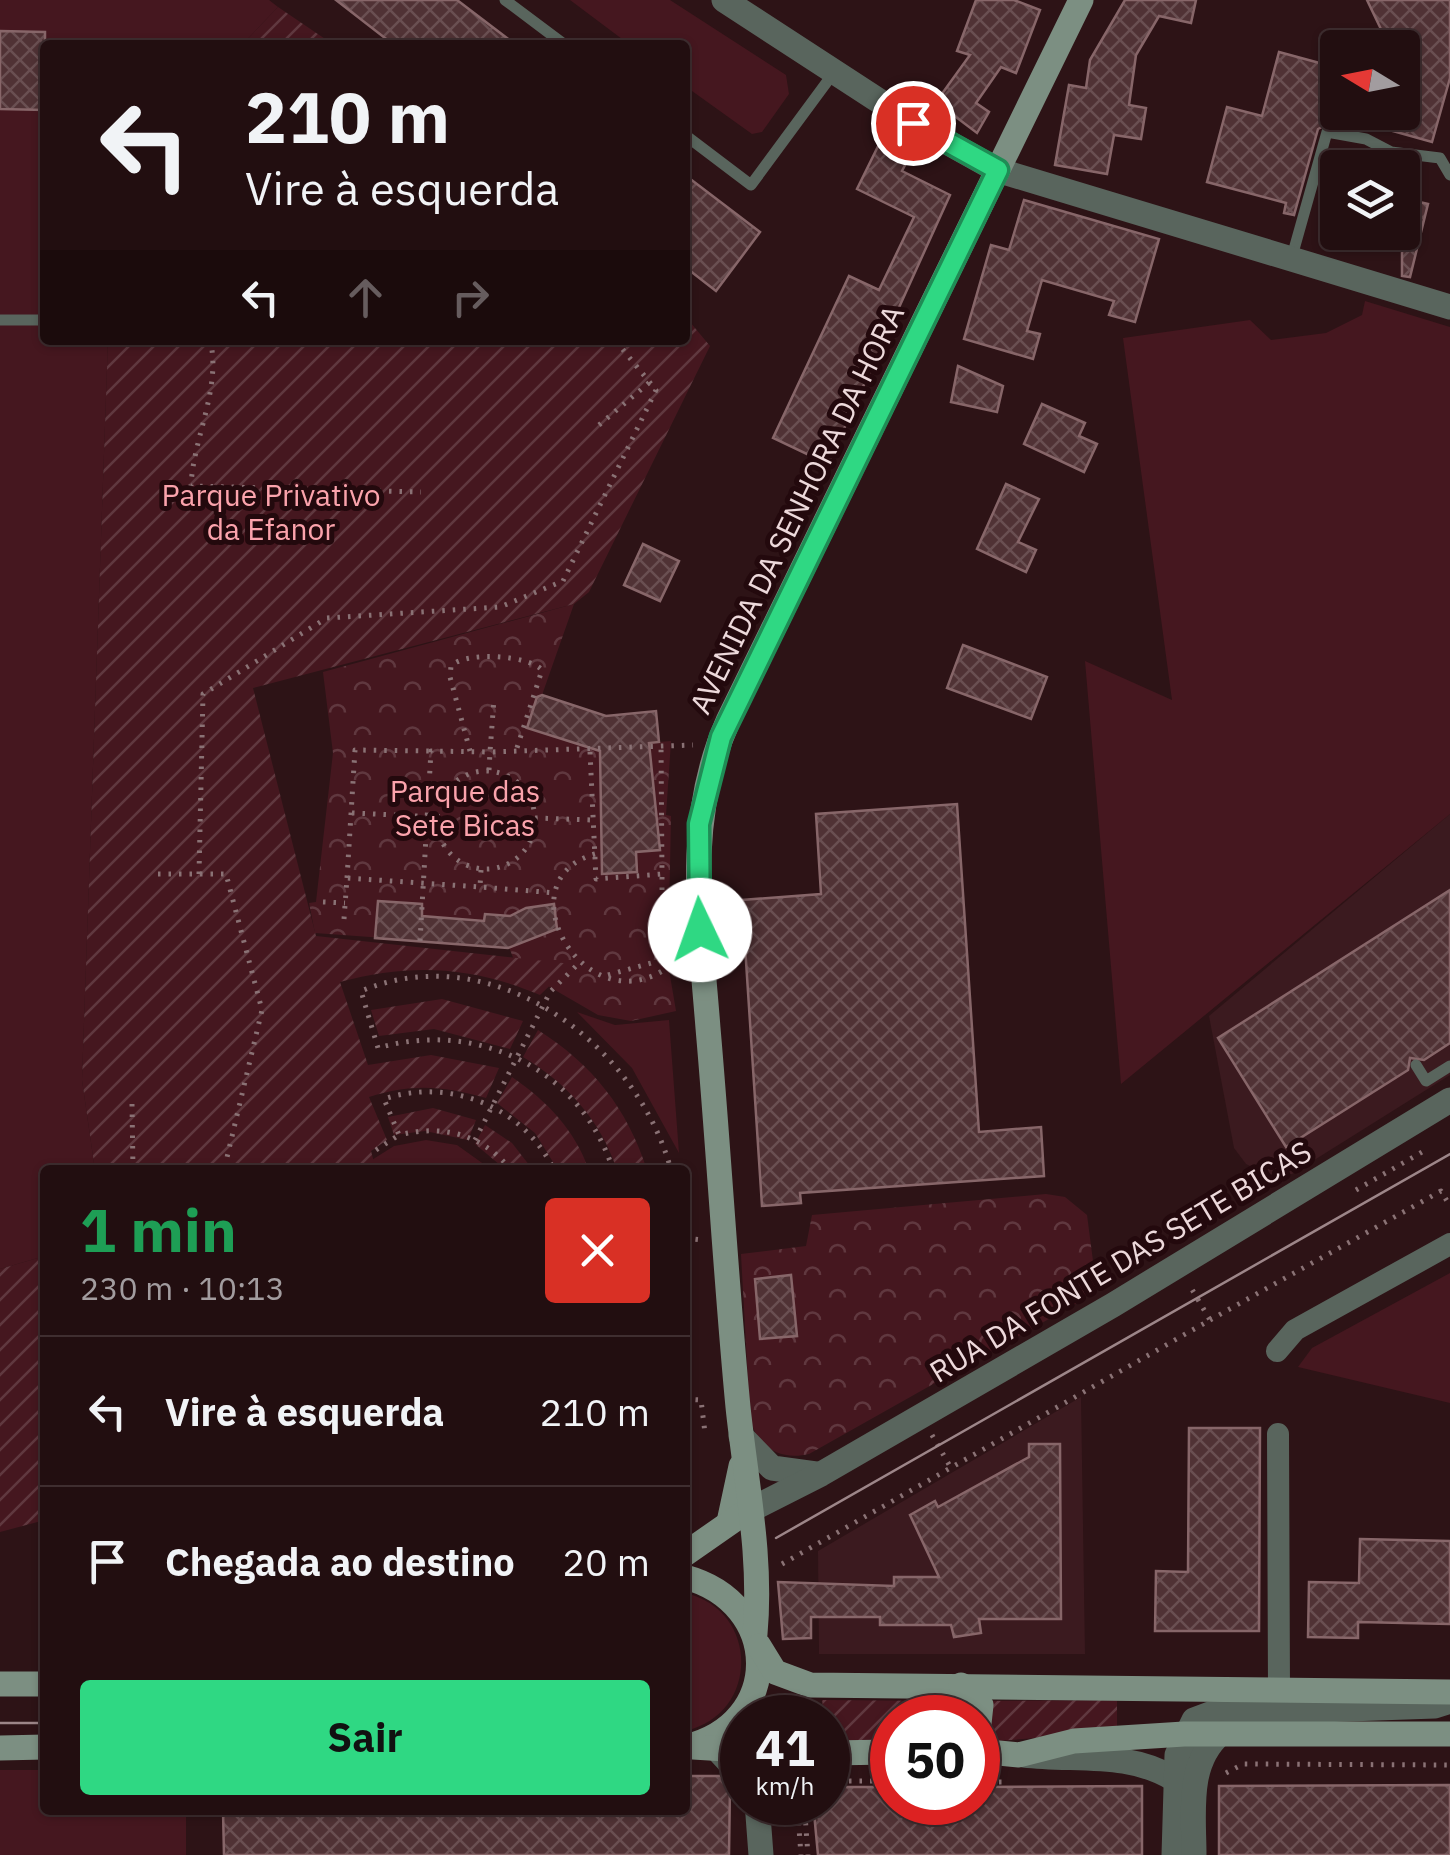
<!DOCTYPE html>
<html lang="pt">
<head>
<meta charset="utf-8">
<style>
	:root { --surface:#220e10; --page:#2a1719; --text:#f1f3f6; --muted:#a29c9f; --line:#3f2e30; --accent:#2fd883 }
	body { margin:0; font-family:"IBM Plex Sans",sans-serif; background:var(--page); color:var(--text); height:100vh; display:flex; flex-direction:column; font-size:38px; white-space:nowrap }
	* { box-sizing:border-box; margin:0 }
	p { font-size:32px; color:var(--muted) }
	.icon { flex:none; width:55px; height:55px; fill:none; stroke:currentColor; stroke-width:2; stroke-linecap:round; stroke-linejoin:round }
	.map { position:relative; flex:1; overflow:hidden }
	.side { position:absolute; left:40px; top:1165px; width:650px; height:650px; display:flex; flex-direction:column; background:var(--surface); border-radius:10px; box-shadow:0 2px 8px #0004,0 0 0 2px var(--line) }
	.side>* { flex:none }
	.top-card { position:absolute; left:40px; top:40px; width:650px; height:305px; border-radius:10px; box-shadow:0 2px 8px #0004,0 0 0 2px var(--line); background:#220e10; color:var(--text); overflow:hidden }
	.needle { width:65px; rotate:280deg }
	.tools { position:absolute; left:1320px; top:30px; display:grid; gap:20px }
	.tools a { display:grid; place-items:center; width:100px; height:100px; border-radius:10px; background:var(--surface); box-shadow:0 2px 8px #0004,0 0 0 2px var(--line); font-size:50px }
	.speed { position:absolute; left:720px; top:1695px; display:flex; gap:20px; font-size:50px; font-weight:700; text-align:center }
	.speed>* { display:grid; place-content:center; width:130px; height:130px; border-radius:50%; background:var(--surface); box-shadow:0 2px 8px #0004,0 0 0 2px var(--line); line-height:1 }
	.speed small { font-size:25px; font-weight:400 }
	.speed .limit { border:15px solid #d22; background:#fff; color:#111 }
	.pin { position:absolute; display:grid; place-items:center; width:85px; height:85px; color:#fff; margin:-42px; border:5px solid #fff; border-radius:50%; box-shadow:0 2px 10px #0007 }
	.me { position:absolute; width:110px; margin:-55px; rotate:357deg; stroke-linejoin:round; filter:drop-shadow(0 0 8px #0008) }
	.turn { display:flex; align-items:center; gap:35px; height:210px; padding:0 40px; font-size:45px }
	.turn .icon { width:130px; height:130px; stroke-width:2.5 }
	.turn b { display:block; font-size:70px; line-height:85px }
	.lanes { display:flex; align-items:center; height:95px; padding:0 40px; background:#0003; justify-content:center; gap:50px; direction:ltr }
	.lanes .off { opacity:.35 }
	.round { display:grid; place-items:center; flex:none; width:105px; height:105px; border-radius:10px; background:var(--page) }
	.overview { display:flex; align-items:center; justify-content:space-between; height:170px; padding:0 40px }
	h1 { font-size:60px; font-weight:800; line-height:75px; color:#1e9e55 }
	.button { display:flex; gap:20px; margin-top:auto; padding:20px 40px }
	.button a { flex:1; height:115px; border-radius:10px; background:var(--accent); color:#111; font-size:40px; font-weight:800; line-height:115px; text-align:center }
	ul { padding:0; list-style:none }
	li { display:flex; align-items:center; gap:30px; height:150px; padding:0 40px; border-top:2px solid var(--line) }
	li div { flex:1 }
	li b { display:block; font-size:38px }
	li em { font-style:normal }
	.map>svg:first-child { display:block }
	.built { fill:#3b1a1f }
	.grass { fill:#45171f }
	.park { fill:url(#park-crowns) }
	.garden { fill:url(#garden-furrows) }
	.building { fill:url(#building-cross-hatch); stroke:#876669; stroke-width:2.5 }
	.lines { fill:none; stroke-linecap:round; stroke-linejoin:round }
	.path { stroke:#8a7275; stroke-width:5; stroke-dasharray:2.5 8; stroke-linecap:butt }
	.service { stroke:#59655d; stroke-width:11 }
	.minor { stroke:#59655d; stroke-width:22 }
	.tertiary { stroke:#59655d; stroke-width:25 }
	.secondary { stroke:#7c8f82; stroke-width:25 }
	.tram { stroke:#9d8689; stroke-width:2.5 }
	.route-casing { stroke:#1f8c55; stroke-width:25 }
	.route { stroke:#2fd883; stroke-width:18 }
	.labels { text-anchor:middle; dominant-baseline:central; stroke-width:10; stroke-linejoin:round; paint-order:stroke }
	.park-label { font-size:30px; fill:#fba3ac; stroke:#23090d }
	.street-label { font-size:30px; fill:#edd9db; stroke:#23090d }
</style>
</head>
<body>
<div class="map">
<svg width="1450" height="1855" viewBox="0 0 1450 1855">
	<defs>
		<pattern id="park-crowns" width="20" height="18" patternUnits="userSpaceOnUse" patternTransform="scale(2.5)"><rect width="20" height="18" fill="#45171f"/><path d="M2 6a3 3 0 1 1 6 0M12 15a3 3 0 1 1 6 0" fill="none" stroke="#60383f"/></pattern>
		<pattern id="garden-furrows" width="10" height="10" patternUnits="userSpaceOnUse" patternTransform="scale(2.5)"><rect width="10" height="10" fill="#45171f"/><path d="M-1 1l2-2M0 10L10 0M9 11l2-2" fill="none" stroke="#60383f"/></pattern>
		<pattern id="building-cross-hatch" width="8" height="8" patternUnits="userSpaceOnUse" patternTransform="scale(2.5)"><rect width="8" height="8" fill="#503235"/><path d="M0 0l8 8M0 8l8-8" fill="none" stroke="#6a4f52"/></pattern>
	</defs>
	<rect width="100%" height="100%" fill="#2d1316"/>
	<g class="built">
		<polygon points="1450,814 1450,1075 1292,1174 1266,1174 1246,1164 1234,1148 1209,1016"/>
		<polygon points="1081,1397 1085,1654 819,1654 818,1551"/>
	</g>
	<g class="grass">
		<polygon points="0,0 269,0 278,7 242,45 45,45 45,340 108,340 82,1080 95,1170 45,1170 45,1256 0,1269"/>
		<polygon points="570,0 670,0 786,75 789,94 762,132 752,134 685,86 685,45 630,45"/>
		<polygon points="1365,301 1450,327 1450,814 1121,1084 1085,661 1172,700 1123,338 1250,320 1271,340 1326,333 1362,315"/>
		<polygon points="577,1012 615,1025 669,1020 679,1153 632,1068"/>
		<polygon points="426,1140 457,1145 492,1170 401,1170 391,1165 369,1170 367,1163 394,1146"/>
		<polygon points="1450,1273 1450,1403 1298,1367 1312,1348"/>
		<path d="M685,1593C760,1610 760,1714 685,1731Z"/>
		<polygon points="0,1770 45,1770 45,1810 186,1810 186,1855 0,1855"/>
	</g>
	<g class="park">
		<polygon points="574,604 542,695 594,712 596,717 656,711 659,742 671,741 666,815 671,816 668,964 676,1011 631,1021 598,1015 517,968 509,947 315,933 309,903 316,902 333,753 323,672"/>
		<path d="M1046,1194L1065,1197L1087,1215L1096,1284L1079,1302L809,1454C780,1461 756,1447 750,1417L741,1254L806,1246L812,1215Z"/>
	</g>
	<g class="garden">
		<polygon points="278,7 334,45 242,45"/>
		<path d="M685,316L710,346L589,592L574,604L253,688L316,936L572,964L540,995C472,966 410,963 340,982L368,1065L431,1055L499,1068L486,1098C444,1086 412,1083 369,1097L387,1140L371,1151L376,1170H95L82,1080L108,340H685Z"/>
		<polygon points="442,999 523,1021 510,1049 434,1029 379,1036 371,1010"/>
		<path d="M538,1030C593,1065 627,1108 647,1170H617C601,1121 567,1083 523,1057Z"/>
		<path d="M512,1077C548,1102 574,1129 589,1170H558L535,1133L497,1103Z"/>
		<polygon points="433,1108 476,1120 468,1140 425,1131 394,1135 388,1117"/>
		<polygon points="485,1125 512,1143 533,1170 506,1170 475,1144"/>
		<polygon points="45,1256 45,1520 0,1532 0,1269"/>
		<polygon points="822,1700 943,1701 955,1704 964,1717 892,1718 892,1742 828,1742"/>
		<polygon points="1117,1700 1117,1732 983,1742 986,1701"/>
	</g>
	<g class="building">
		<polygon points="336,0 457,0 516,45 394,45"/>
		<polygon points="976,0 1014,0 1040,10 1016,73 1001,67 976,103 989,112 977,133 936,102 970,55 957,51"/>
		<polygon points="1125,0 1196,0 1191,23 1159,16 1136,55 1129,105 1146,108 1141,139 1114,135 1107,174 1055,165 1069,85 1086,88 1090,60"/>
		<polygon points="1367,0 1450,0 1450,78 1432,142 1350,119 1351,112 1402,112 1402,48 1390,48"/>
		<polygon points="0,31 45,32 45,110 0,109"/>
		<polygon points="1279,52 1338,68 1338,116 1332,114 1330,123 1318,129 1294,215 1284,213 1286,203 1207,182 1227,107 1262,116"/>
		<polygon points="888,126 916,144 902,171 950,195 828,464 773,438 849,276 879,290 914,217 857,189"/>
		<polygon points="685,175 760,232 716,291 685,267"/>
		<polygon points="1402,198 1428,204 1410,277 1402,276 1402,251 1358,240 1359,232 1402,232"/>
		<polygon points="1024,200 1159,239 1135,322 1109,315 1114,301 1042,280 1027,331 1040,334 1033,359 964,339 991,245 1009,250"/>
		<polygon points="958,366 1003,386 997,412 951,402"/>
		<polygon points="1042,404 1085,423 1079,436 1097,444 1084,472 1024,444"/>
		<polygon points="1006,484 1039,499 1018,542 1036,550 1026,572 977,549"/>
		<polygon points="643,544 679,561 660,601 624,585"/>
		<polygon points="963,645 1047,677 1031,719 947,688"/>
		<polygon points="542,695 606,716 656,711 659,742 649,743 660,850 636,852 637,872 602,874 600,751 527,728 537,697"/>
		<polygon points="957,804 979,1132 1041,1127 1044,1176 800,1193 801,1203 762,1206 742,900 821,894 816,814"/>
		<polygon points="1450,890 1450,1043 1424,1060 1410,1058 1408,1070 1286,1147 1218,1038"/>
		<polygon points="378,901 422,904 422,916 484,921 485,914 510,916 526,908 554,904 557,929 508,948 375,938"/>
		<polygon points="791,1275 797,1336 760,1339 755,1279"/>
		<polygon points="1189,1428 1260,1428 1259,1631 1155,1631 1156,1571 1188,1572"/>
		<polygon points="1029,1444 1060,1444 1061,1619 979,1619 981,1633 954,1637 951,1625 880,1625 880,1617 811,1617 811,1638 783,1639 778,1582 894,1586 894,1577 939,1577 910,1515 935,1501 938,1507 1029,1457"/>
		<polygon points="1360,1539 1450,1541 1450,1624 1358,1622 1358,1638 1308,1637 1309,1582 1359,1583"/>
		<polygon points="685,1776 720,1776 730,1786 729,1855 224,1855 223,1810 685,1810"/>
		<polygon points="1450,1785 1450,1855 1219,1855 1219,1786"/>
		<polygon points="1142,1786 1142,1855 818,1855 813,1802 828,1802 828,1787 892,1787 892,1802 978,1802 978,1787"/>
	</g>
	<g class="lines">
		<g class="path">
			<path d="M210,340C222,387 193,438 191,486L421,492"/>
			<polyline points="599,425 650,382"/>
			<path d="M470,751L450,677L451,666C465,651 528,655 542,670L516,751"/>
			<polyline points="590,752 596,879 662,874 661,745"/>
			<polyline points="489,770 490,752 693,745"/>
			<circle cx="486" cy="820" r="49"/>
			<polyline points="352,813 436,817"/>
			<polyline points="535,818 593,820"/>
			<path d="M595,854C498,881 591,1037 677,960"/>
			<polyline points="481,870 480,887 557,893"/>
			<polyline points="158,874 226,874 262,1010 224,1170"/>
			<polyline points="199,874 203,694 327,618 500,607 563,581 656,390 615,340"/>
			<polyline points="347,878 355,750 431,751"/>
			<polyline points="323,902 345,903"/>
			<polyline points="344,919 347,878 480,887"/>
			<polyline points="420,941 431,751 490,752 494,699"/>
			<polyline points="608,975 662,960 662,874"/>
			<polyline points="132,1104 133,1170"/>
			<polyline points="475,1140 550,992 579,963"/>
			<polyline points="376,1150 399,1135"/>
			<path d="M511,1170C482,1134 443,1124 399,1135L384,1099C450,1077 524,1107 554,1170"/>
			<path d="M613,1170C581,1069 477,1019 378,1048L361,991C494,936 637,1044 671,1170"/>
			<polyline points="1356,1190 1422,1152 1419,1146"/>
			<polyline points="685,1238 703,1240"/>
			<polyline points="1210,1320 1441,1191 1450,1206"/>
			<polyline points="685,1399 701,1400 705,1433"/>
			<polyline points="932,1435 951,1468"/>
			<polyline points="782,1564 1210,1320 1190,1286"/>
			<polyline points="1226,1773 1243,1764 1450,1765"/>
			<polyline points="828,1781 892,1781"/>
			<polyline points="978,1782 1009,1782"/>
			<polyline points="797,1802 801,1855"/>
			<polyline points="804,1802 808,1855"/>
		</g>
		<g class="service">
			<polyline points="505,0 565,45"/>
			<polyline points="685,135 751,185 835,71"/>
			<polyline points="1291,260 1327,132 1366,139 1391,152 1440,158 1450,175"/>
			<polyline points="0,320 45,320"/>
			<polyline points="1416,1065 1426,1081 1450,1066"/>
		</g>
		<g class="minor">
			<polyline points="1277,1351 1295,1330 1450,1244"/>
			<polyline points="1278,1434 1279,1690"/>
		</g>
		<g class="tertiary">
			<polyline points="724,0 913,123 997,170 1450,307"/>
			<polyline points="741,1436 772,1468 816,1474"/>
			<polyline points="754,1508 821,1474 1113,1305 1450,1100"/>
			<polyline points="717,1749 742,1776"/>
			<path d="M1024,1755C1076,1761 1129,1751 1174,1779"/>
			<polyline points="757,1802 761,1855"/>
			<polyline points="1174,1855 1177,1755 1194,1720 1210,1714 1435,1706 1450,1701"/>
			<path d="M1194,1855C1194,1813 1186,1763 1221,1733"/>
		</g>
		<g class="secondary">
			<polyline points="729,1522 741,1466"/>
			<polyline points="685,1554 741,1515"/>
			<path d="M685,1577C782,1603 784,1724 685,1747"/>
			<path d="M755,1634C762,1555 746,1484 738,1407C726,1281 719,1154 708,1028C700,924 684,820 728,721L1081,0"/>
			<polyline points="759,1646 775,1672 810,1685 1450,1692"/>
			<polyline points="0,1684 45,1684"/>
			<polyline points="961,1685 981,1705 978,1733"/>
			<polyline points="693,1747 742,1750"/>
			<polyline points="0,1748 45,1747"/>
			<polyline points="978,1751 1019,1755 1074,1741 1184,1734 1450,1734"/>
			<polyline points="828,1753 892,1752"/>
		</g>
		<g class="tram">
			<polyline points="776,1538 1450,1154"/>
			<polyline points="0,1723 45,1723"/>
		</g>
	</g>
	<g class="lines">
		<defs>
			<polyline id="route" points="700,930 699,824 721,737 998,170 913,123"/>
		</defs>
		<use href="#route" class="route-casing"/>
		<use href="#route" class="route"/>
	</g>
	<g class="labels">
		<g class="park-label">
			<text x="271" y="494">Parque Privativo<tspan x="271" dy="34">da Efanor</tspan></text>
			<text x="465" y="790">Parque das<tspan x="465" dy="34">Sete Bicas</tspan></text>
		</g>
		<g class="street-label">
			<text transform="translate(796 509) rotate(-64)">AVENIDA DA SENHORA DA HORA</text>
			<text transform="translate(1120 1261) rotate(-31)">RUA DA FONTE DAS SETE BICAS</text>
		</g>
	</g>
</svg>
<div class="tools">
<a><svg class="needle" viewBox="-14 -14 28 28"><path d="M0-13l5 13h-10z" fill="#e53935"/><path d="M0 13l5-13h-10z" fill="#a29c9f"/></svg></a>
<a><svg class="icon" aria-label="layers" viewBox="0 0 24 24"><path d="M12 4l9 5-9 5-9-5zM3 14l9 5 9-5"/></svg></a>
</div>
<div class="speed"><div>41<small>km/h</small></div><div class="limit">50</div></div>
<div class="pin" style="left:913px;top:123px;background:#d93025"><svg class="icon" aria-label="arrive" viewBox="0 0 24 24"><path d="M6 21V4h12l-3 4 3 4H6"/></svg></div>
<svg class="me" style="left:700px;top:930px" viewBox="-20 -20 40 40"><circle r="19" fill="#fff"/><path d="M0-13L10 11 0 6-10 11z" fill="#2fd883"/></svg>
<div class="top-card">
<div class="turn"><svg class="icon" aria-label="left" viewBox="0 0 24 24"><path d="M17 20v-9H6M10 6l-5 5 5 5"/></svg><div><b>210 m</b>Vire à esquerda</div></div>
<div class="lanes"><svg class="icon" aria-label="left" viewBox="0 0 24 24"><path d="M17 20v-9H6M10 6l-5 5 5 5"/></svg><svg class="icon off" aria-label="ahead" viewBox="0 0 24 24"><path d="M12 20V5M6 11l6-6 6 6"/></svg><svg class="icon off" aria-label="right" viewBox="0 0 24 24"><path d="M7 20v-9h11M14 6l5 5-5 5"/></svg></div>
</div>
<section class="side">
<div class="overview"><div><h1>1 min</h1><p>230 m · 10:13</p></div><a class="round" style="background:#d93025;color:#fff"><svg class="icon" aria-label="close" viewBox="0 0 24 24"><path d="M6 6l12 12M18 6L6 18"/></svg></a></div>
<ul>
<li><svg class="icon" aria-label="left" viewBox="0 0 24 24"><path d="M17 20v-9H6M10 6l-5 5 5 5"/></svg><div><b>Vire à esquerda</b></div><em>210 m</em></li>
<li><svg class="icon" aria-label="arrive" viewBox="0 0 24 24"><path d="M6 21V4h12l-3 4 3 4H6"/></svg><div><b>Chegada ao destino</b></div><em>20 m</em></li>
</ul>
<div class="button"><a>Sair</a></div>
</section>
</div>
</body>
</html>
